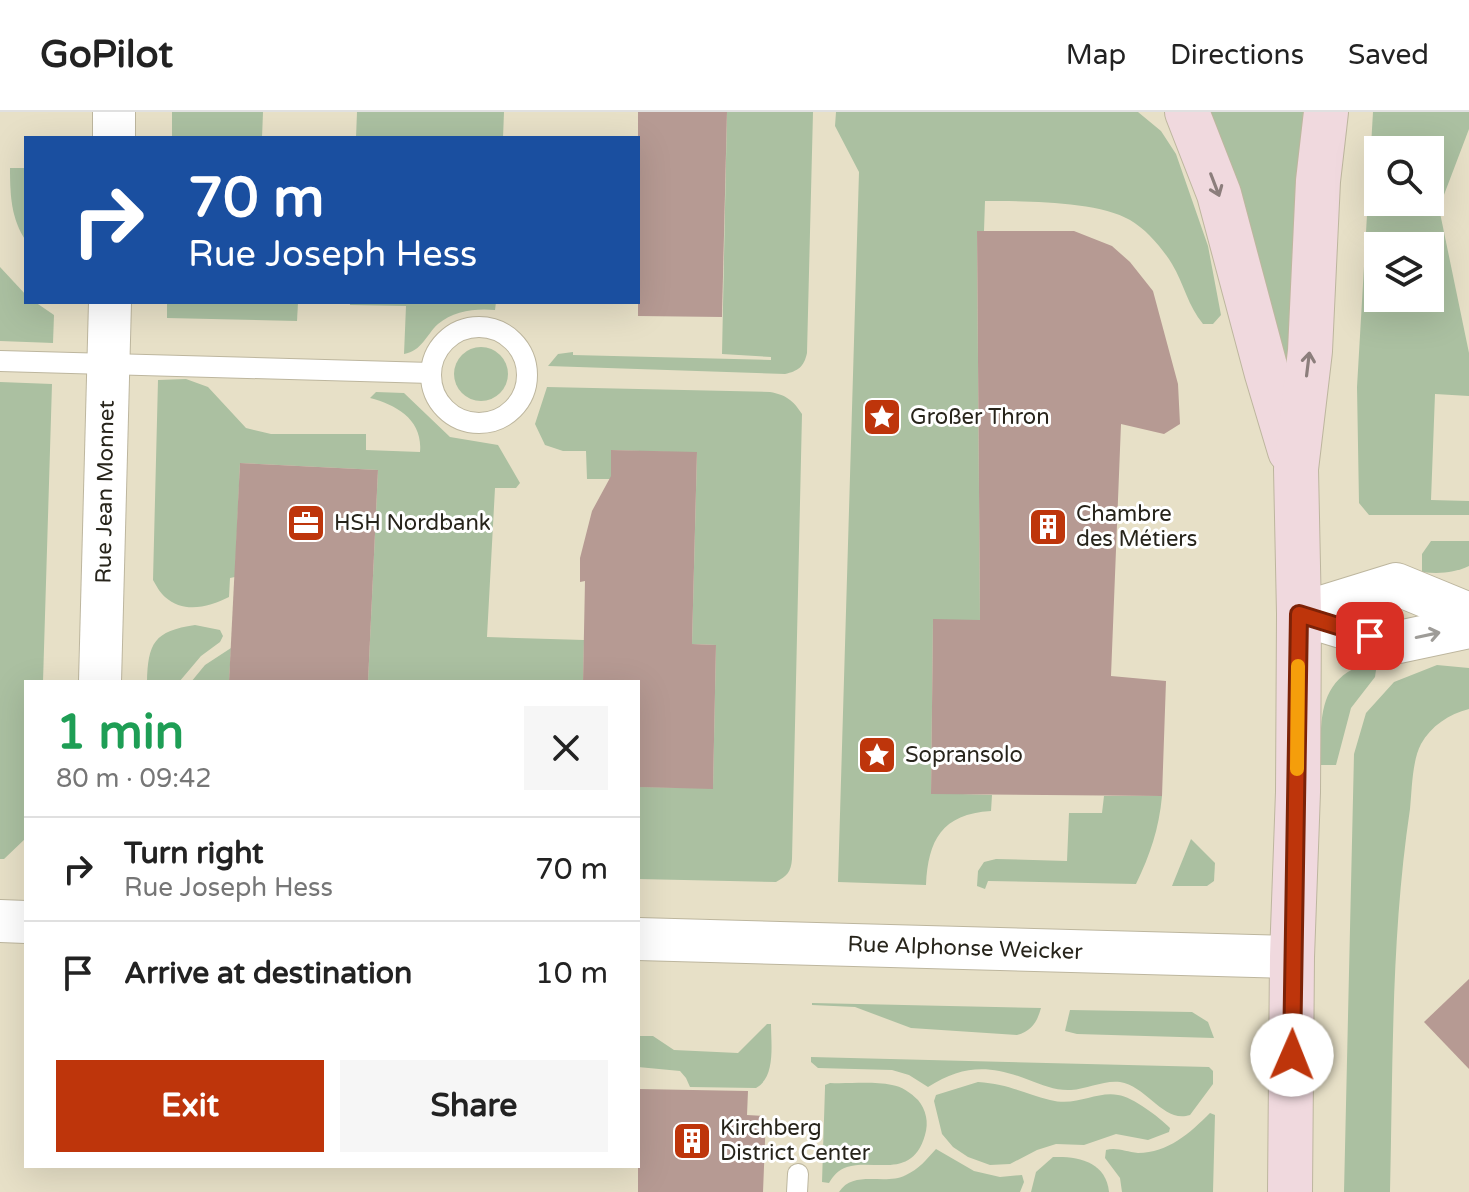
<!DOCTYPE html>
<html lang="en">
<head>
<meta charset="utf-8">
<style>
	:root { --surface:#fff; --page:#f6f6f6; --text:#222; --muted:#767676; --line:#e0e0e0; --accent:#be350b }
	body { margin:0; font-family:"Varela Round",sans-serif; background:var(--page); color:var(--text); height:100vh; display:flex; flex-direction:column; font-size:30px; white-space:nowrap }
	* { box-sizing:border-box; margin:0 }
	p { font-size:26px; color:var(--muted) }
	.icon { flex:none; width:44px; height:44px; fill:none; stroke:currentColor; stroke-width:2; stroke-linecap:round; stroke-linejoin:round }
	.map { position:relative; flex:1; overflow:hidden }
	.side { position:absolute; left:24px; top:568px; width:616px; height:488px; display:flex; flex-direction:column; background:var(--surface); border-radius:0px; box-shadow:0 8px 32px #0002 }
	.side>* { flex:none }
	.guide { position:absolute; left:24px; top:24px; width:616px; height:168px; border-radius:0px; box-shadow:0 8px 32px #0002; background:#1a4fa0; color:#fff; overflow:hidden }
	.tools { position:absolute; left:1364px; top:24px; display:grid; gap:16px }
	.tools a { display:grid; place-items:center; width:80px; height:80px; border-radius:0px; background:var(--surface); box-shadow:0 8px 32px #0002; font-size:40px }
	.pin { position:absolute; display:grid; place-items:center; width:68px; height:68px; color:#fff; margin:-34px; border-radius:16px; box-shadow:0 4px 12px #0006 }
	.me { position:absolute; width:88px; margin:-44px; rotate:1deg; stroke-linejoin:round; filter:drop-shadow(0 0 6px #0008) }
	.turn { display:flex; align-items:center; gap:28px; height:168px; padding:0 32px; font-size:36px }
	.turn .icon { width:104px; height:104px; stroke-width:2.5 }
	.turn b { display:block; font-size:56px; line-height:68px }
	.round { display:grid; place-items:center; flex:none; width:84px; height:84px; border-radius:0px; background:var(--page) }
	.headline { display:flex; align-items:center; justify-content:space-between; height:136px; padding:0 32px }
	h1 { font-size:48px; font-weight:700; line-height:60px; color:#1e9e55 }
	.primary-button { display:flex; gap:16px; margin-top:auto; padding:16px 32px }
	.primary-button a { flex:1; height:92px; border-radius:0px; background:var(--accent); color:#fff; font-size:32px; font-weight:700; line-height:92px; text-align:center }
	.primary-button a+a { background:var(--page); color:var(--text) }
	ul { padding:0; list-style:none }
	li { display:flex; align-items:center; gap:24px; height:104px; padding:0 32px; border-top:2px solid var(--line) }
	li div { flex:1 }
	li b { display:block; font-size:30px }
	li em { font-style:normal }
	header { display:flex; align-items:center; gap:48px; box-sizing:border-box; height:112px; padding:0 40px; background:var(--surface); border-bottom:2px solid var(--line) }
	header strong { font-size:38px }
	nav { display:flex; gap:44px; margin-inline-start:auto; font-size:28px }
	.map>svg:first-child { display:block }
	.green { fill:#abc0a1; fill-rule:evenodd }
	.building { fill:#b69a93 }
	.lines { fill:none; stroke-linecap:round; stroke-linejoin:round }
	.lane-casing { stroke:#bdb69e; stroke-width:22 }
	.street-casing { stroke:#bdb69e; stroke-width:44 }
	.secondary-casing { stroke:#bdb69e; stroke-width:46 }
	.lane { stroke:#fff; stroke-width:20 }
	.street { stroke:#fff; stroke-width:42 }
	.secondary { stroke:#f0d9de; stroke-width:44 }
	.oneway { stroke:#8c7e7c }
	.oneway2 { stroke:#9e9c98 }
	.route-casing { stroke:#7c2207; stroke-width:20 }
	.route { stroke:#be350b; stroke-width:14 }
	.slow { stroke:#f59e0b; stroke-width:14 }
	.labels { text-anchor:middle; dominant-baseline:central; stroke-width:6; stroke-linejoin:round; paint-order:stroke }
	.poi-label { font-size:22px; fill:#27241b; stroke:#fff; text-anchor:start }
	.street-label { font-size:22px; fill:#27241b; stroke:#fff }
</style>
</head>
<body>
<header>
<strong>GoPilot</strong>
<nav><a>Map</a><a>Directions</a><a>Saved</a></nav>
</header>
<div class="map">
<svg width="1469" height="1080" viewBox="0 0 1469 1080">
	<rect width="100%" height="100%" fill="#e7e0c7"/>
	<g class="green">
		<polygon points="172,0 263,0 262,26 172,26"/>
		<polygon points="357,0 504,0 503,26 356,26"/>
		<path d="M727,0H813L807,241C804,255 798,259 785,262L548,254L558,242L573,240V243L771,248V245L722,242Z"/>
		<path d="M836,0H1138L1161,19L1176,42L1208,134L1221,203L1213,212H1203C1188,194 1184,172 1172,152C1163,137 1146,117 1130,108C1098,89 1023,89 985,89L984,119L977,120L980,508H933L931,681L992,683L991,699C942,702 928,728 926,773L838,770L859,60L835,14Z"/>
		<polygon points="1211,0 1303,0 1296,241 1295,246 1284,251 1247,100"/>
		<path d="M1373,0H1469V17L1439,96L1469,241V284L1435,282L1431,388L1469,389V403H1369L1359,391L1357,275ZM1378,38H1430V90H1378ZM1378,134H1430V186H1378Z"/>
		<path d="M10,56H26V129C11,107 10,83 10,56Z"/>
		<polygon points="0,155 26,183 26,190 35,190 54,203 53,231 0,229"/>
		<polygon points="167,190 298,191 297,209 167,206"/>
		<path d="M350,190H496L495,198C476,196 453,199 438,212C426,223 422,239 404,242L406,194L350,193Z"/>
		<circle cx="481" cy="262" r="27"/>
		<path d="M186,267L208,275L246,316L271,322H366V338L420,340C423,308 397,293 370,286L376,280L404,281L450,325L498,333L520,371L516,376H495L487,525L584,528L583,570H368L378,358L240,351L235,465L230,466L229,485C209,495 184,502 165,485C160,481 156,473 153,468L158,268Z"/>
		<polygon points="0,270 52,272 43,570 26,570 26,726 4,747 0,747"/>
		<path d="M547,275L770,280C786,283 793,288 802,302L792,747C791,760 787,764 776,770L638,767V675L713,676L716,533L692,532L697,341L612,338L611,367H587L586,339H563L545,333L535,312Z"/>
		<path d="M1431,429H1469V454C1454,461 1439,462 1422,460V442Z"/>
		<path d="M195,513L220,518L223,524L220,530L201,544L179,570H147C148,531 154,519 195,513Z"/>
		<polygon points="231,536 229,570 191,570 205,553"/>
		<path d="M1377,551L1375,565L1351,596L1336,653H1321C1321,619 1316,576 1353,557C1359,554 1369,553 1377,551Z"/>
		<path d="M1437,553L1469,556V597C1449,602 1431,614 1421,632C1412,649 1412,678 1410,697C1391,824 1393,952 1390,1080H1344L1354,642L1366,601L1394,570Z"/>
		<path d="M1104,684H1162C1159,717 1150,743 1136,772L988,769L985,777L977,774L978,759L984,750L996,747L1067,749L1069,701H1102Z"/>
		<polygon points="1191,727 1215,751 1214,769 1207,774 1172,774"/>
		<path d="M812,891L1041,896C1037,910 1032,919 1017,923L911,916L855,895L812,893Z"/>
		<polygon points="1070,898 1192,900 1208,910 1214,926 1077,922 1065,919"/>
		<path d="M767,912H771C771,932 776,965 756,976L690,975L686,966L680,959L638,955V924H653L674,938L738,941Z"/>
		<path d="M811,945L1209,955L1213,959V972L1190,1003C1164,1012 1147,974 1120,970C1104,968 1087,977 1071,978C1057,979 1042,973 1029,968C991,953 964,952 928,975L909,963L892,958L818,956L811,950Z"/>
		<path d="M978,970C1008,972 1023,981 1050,988C1077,995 1096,979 1118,983C1133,985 1159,1005 1170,1016L1169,1020L1148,1028L1116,1022L1084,1033L1056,1032L1037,1038L1010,1052L990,1053L968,1045L953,1035L942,1022L934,989L936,983Z"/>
		<path d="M830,971C849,972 872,969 892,973C901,974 911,981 918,988C926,998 929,1010 925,1023C912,1069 873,1046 847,1055C838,1058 833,1064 829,1071L822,1070L825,976V973Z"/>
		<path d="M1210,1001L1215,1003L1213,1080H1122L1120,1066L1105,1046L1106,1038C1117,1035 1126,1040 1138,1041C1168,1041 1190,1021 1210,1001Z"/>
		<path d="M936,1037L974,1059L1000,1065L1022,1063L1024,1070L1020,1080H839C854,1057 885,1074 906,1063C919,1057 926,1048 936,1037Z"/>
		<path d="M1053,1045C1079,1044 1106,1050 1109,1080H1031L1036,1060Z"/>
	</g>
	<g class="building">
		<polygon points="638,0 727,0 722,205 638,204"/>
		<polygon points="977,119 1074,119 1112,134 1130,150 1153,179 1178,272 1180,312 1164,322 1121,312 1111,564 1166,569 1162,684 931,682 933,507 980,508"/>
		<polygon points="611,338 697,340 692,532 716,533 713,677 638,675 638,570 583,570 585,469 580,470 580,446 592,399 611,364"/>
		<polygon points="240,351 378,358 368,570 229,570"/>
		<polygon points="1469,867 1469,957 1424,910"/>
		<polygon points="638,977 748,979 747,1003 766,1004 763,1080 638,1080"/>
	</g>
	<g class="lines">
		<defs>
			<g id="lane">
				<circle cx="479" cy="263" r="48"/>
				<polyline points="0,249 431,261"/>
				<polyline points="797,1080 798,1062"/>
			</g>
			<g id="street">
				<polyline points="114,26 114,0"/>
				<polyline points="1299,502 1396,472 1469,502"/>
				<polyline points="1299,502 1394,531 1469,515"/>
				<polyline points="100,570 110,190"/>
				<polyline points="0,809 26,810"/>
				<polyline points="638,827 1292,845"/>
			</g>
			<g id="secondary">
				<polyline points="1187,0 1219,82 1267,262 1290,339"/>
				<polyline points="1290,1080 1292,845 1298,680 1299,502 1296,357 1310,239 1318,69 1326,0"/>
			</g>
		</defs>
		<use href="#lane" class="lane-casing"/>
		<use href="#street" class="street-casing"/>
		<use href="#secondary" class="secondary-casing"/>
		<use href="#lane" class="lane"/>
		<use href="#street" class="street"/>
		<use href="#secondary" class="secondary"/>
	</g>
	<defs><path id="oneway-shaft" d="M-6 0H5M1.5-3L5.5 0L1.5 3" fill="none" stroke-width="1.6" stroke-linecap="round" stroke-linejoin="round" transform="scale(2)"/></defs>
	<g class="oneway">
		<use href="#oneway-shaft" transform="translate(1215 73) rotate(69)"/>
		<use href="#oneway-shaft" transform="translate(1308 252) rotate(-83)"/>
	</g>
	<use class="oneway2" href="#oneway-shaft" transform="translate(1428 523) rotate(-12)"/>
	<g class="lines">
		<defs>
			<polyline id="route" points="1292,943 1299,502 1370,524"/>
		</defs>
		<use href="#route" class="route-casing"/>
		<use href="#route" class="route"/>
		<polyline class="slow" points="1297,657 1298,554"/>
	</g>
	<defs>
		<symbol id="sight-square" viewBox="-11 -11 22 22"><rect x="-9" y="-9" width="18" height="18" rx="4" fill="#be350b" stroke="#fff"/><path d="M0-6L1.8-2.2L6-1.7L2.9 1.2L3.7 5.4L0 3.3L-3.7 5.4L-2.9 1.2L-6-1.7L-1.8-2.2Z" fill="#fff"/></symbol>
		<symbol id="office-square" viewBox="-11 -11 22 22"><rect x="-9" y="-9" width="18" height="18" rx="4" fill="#be350b" stroke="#fff"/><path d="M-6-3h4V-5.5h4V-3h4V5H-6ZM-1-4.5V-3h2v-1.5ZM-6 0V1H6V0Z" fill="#fff"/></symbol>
		<symbol id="building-square" viewBox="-11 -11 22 22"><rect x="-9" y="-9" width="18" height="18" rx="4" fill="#be350b" stroke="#fff"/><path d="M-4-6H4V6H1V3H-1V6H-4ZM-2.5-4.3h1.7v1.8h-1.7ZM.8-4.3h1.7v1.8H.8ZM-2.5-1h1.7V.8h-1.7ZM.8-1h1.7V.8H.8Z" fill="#fff"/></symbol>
	</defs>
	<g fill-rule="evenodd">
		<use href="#sight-square" x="860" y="283" width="44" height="44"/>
		<use href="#office-square" x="284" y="389" width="44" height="44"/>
		<use href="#building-square" x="1026" y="393" width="44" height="44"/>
		<use href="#sight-square" x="855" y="621" width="44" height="44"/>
		<use href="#building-square" x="670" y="1007" width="44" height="44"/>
	</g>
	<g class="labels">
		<g class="poi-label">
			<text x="910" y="305">Großer Thron</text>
			<text x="1076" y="402">Chambre<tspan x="1076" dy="25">des Métiers</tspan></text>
			<text x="334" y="411">HSH Nordbank</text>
			<text x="905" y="643">Sopransolo</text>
			<text x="720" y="1016">Kirchberg<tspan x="720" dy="25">District Center</tspan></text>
		</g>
		<g class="street-label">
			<text transform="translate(105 380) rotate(-89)">Rue Jean Monnet</text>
			<text transform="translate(965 836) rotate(2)">Rue Alphonse Weicker</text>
		</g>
	</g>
</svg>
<div class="tools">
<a><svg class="icon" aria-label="search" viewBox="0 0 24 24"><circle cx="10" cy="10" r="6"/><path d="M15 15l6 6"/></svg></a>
<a><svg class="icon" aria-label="layers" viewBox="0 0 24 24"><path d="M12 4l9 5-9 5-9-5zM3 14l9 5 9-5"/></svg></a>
</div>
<div class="pin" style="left:1370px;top:524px;background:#d93025"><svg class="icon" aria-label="arrive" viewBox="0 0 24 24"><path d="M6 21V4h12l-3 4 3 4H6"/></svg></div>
<svg class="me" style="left:1292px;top:943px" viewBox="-20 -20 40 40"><circle r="19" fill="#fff"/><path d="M0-13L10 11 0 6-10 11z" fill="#be350b"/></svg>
<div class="guide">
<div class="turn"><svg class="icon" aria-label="right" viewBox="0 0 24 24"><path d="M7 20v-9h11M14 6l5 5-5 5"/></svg><div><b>70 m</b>Rue Joseph Hess</div></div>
</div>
<section class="side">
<div class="headline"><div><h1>1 min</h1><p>80 m · 09:42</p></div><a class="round"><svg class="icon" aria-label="close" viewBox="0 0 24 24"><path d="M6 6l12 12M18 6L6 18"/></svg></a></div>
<ul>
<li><svg class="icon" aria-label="right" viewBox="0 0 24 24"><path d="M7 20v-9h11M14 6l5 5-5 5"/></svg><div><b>Turn right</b><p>Rue Joseph Hess</p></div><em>70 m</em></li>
<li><svg class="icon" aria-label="arrive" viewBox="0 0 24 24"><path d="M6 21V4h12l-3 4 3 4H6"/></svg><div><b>Arrive at destination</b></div><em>10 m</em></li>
</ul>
<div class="primary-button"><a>Exit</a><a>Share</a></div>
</section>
</div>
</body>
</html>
